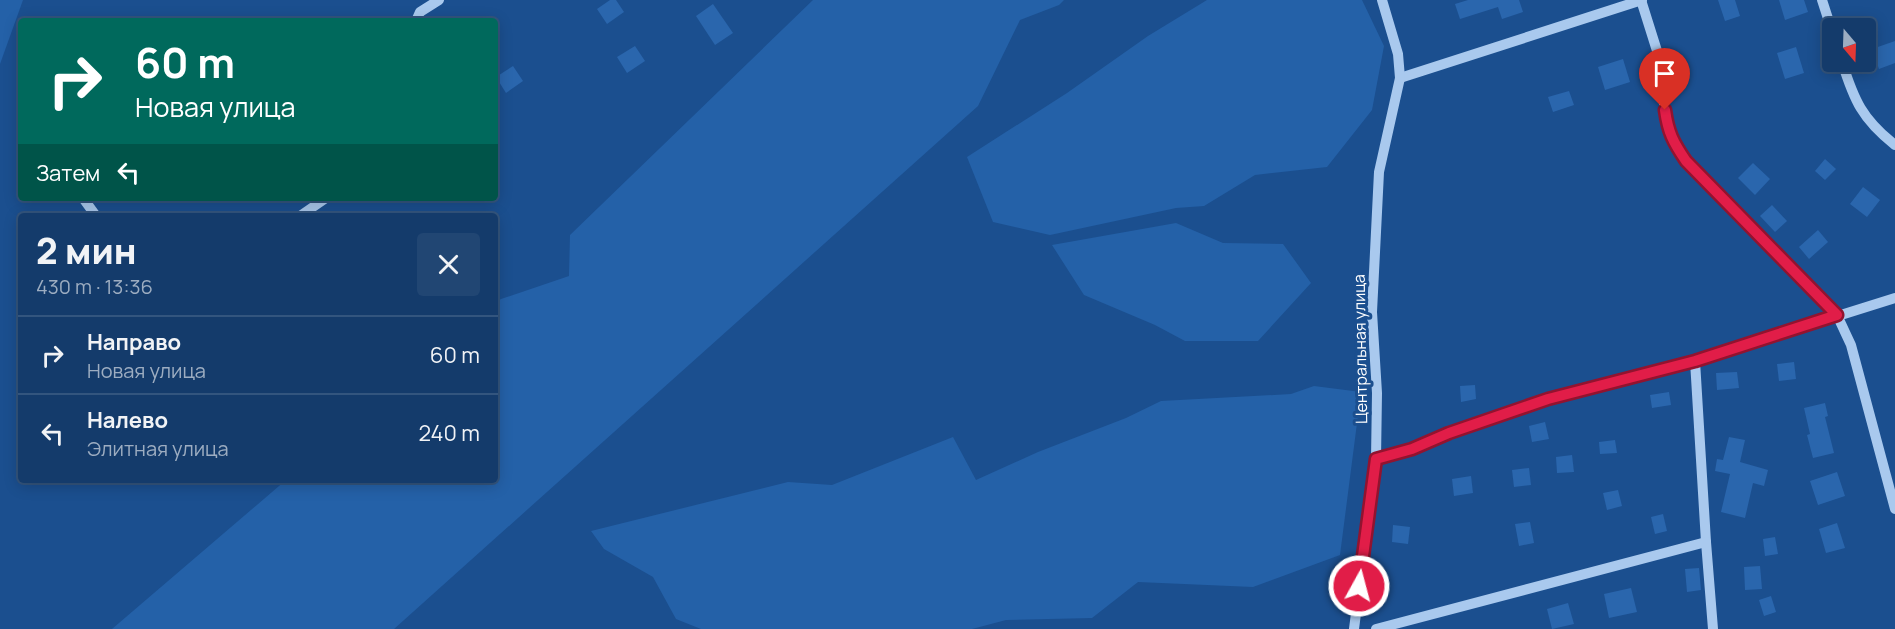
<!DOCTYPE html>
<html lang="ru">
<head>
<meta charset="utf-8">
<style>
	:root { --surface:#143b6b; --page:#214673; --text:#f1f3f6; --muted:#9dadc1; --line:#33557e }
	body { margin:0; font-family:Manrope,sans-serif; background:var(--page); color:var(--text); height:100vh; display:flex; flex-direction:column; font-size:22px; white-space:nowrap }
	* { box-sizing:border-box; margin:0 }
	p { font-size:20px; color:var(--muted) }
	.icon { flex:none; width:33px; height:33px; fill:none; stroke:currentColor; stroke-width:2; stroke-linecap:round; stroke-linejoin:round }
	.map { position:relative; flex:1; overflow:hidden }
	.drawer { position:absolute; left:18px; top:213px; width:480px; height:270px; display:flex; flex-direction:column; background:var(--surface); border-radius:6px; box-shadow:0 3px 15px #0003,0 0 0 2px var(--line) }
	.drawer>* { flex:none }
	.banner { position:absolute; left:18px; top:18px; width:480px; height:183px; border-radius:6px; box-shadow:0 3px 15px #0003,0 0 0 2px var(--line); background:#00695c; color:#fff; overflow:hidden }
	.needle { width:39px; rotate:161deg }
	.buttons { position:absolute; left:1822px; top:18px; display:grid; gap:12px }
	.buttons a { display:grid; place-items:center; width:54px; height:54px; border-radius:6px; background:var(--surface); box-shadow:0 3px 15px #0003,0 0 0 2px var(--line); font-size:30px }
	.pin { position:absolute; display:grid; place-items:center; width:51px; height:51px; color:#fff; margin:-62px -26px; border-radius:50% 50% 50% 0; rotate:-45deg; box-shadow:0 0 6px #0007 }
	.pin .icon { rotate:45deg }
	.me { position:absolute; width:66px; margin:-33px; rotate:7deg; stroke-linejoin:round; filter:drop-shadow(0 0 4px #0008) }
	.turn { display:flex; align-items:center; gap:21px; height:126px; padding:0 18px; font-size:27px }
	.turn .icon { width:78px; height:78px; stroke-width:2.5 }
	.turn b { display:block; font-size:42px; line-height:51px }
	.then { display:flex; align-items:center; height:57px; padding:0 18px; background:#0003; gap:12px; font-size:22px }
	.round { display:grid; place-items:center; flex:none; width:63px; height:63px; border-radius:6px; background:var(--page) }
	.headline { display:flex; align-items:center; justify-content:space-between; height:102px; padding:0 18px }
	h1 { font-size:36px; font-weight:800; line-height:45px }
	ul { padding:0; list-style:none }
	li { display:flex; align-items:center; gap:18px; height:78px; padding:0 18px; border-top:2px solid var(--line) }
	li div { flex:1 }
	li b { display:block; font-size:22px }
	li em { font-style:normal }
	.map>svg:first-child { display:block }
	.green { fill:#2461a8 }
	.building { fill:#2a66ad }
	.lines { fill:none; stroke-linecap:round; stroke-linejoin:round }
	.minor { stroke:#a9c9ee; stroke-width:10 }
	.route-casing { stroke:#92132f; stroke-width:15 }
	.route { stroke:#e11d48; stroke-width:10 }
	.labels { text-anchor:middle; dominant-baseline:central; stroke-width:6; stroke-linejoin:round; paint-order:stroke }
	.street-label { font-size:16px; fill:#fff; stroke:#1b4f8f }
</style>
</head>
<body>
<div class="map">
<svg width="1895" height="629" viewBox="0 0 1895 629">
	<rect width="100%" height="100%" fill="#1b4f8f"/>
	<g class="green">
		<polygon points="0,0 23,0 0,64"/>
		<polygon points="813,0 1064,0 1059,5 1020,20 978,106 394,629 112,629 286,480 495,480 495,303 501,299 569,276 570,235"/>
		<polygon points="1207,0 1362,0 1384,46 1372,110 1327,167 1255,175 1204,206 1176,208 1050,235 993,222 967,157 1067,93 1148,36"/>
		<polygon points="1176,223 1223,243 1283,244 1311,283 1258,341 1185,341 1155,325 1084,295 1052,245"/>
		<polygon points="1314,386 1361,392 1340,555 1253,587 1138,582 1092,618 1006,620 972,629 701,629 676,619 653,577 604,549 591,531 788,482 832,485 953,437 976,480 1038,452 1126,418 1161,401 1291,394"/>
	</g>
	<g class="building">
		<polygon points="610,0 616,0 624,12 607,24 597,9"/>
		<polygon points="1468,0 1519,0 1523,12 1502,19 1498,7 1460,19 1455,4"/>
		<polygon points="1718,0 1735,0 1740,16 1725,21"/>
		<polygon points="1779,0 1804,0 1808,12 1785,20"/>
		<polygon points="713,4 733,33 715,45 696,16"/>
		<polygon points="1895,41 1895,63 1879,69 1872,49"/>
		<polygon points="635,46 645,61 627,73 617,57"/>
		<polygon points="1796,47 1804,73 1785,79 1777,53"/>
		<polygon points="1623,59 1630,82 1605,90 1598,67"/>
		<polygon points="513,66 523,81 506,93 496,77"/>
		<polygon points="1569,91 1574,105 1553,112 1548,97"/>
		<polygon points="1825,159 1836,169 1825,180 1815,171"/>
		<polygon points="1753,163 1770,179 1755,195 1738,178"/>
		<polygon points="1863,187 1880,200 1867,217 1850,204"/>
		<polygon points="1772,205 1787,221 1775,232 1760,216"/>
		<polygon points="1818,230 1828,242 1809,259 1799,247"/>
		<polygon points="1794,362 1796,379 1779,381 1777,364"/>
		<polygon points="1737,372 1739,388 1717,390 1716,373"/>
		<polygon points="1475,385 1476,399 1461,402 1460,386"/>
		<polygon points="1669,392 1671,405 1652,408 1650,395"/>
		<polygon points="1825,403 1828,416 1825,417 1834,453 1813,458 1807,435 1810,434 1804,408"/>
		<polygon points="1545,422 1549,439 1532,442 1529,426"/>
		<polygon points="1729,437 1745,440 1740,462 1768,470 1764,486 1753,483 1745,518 1721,512 1730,474 1715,471 1717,459 1723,460"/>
		<polygon points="1615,440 1617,453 1600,454 1599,442"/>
		<polygon points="1572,455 1574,472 1557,473 1556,457"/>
		<polygon points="1529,468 1531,485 1514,487 1512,470"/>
		<polygon points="1837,472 1845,496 1818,505 1810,481"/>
		<polygon points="1471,476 1473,493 1454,496 1452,479"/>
		<polygon points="1618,490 1622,506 1607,510 1603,493"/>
		<polygon points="1663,514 1667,531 1655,534 1651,517"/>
		<polygon points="1530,522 1534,543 1519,546 1515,524"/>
		<polygon points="1837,523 1845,548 1826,553 1819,529"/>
		<polygon points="1393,525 1410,527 1408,544 1392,542"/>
		<polygon points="1775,537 1778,554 1765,556 1763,539"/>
		<polygon points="1760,566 1762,589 1745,590 1744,567"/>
		<polygon points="1699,568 1701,590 1687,592 1685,569"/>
		<polygon points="1631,588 1637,612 1609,618 1604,594"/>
		<polygon points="1771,596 1776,612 1764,616 1759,600"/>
		<polygon points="1568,603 1574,624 1552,629 1547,609"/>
	</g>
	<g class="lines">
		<g class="minor">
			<polyline points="1641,0 1658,54 1667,128 1673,142 1686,161 1837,315 1851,345 1895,509"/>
			<polyline points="1822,0 1833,34"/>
			<polyline points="416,21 420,12 439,0"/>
			<path d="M1842,62C1854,100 1862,119 1895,145"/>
			<polyline points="1400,78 1642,0"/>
			<polyline points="83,198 96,216"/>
			<polyline points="300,216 326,198"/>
			<polyline points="1695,361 1706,542 1713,629"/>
			<polyline points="1376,459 1412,449 1449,433 1548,399 1695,361 1895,298"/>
			<polyline points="1354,629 1376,459 1377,393 1372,312 1379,172 1400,78 1398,54 1382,0"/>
			<polyline points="1376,629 1706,542"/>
		</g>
	</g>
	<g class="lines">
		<defs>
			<path id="route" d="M1359,586L1376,459L1412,449L1449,433L1548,399L1695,361L1837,315L1686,161C1673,142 1668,132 1665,110"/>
		</defs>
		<use href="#route" class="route-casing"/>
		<use href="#route" class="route"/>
	</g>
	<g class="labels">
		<g class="street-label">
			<text transform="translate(1360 349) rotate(-91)">Центральная улица</text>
		</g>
	</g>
</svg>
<div class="buttons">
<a><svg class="needle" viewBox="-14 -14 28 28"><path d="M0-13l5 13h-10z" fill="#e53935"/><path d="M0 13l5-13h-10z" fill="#9dadc1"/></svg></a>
</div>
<div class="pin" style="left:1665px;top:110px;background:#d93025"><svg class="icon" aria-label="arrive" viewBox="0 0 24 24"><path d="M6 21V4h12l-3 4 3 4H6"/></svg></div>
<svg class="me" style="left:1359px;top:586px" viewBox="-20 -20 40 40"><circle r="17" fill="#e11d48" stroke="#fff" stroke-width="3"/><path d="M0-11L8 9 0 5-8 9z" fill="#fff"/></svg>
<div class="banner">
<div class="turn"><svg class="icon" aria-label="right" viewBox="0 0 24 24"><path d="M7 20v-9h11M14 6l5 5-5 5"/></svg><div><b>60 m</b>Новая улица</div></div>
<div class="then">Затем<svg class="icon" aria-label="left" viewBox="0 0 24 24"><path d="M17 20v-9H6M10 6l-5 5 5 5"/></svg></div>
</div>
<section class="drawer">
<div class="headline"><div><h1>2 мин</h1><p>430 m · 13:36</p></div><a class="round"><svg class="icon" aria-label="close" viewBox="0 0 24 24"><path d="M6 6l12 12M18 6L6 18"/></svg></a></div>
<ul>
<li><svg class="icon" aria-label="right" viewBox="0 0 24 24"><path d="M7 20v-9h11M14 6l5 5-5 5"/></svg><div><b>Направо</b><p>Новая улица</p></div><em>60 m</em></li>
<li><svg class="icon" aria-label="left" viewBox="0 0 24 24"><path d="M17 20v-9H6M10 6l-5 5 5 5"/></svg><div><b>Налево</b><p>Элитная улица</p></div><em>240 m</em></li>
</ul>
</section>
</div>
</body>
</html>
